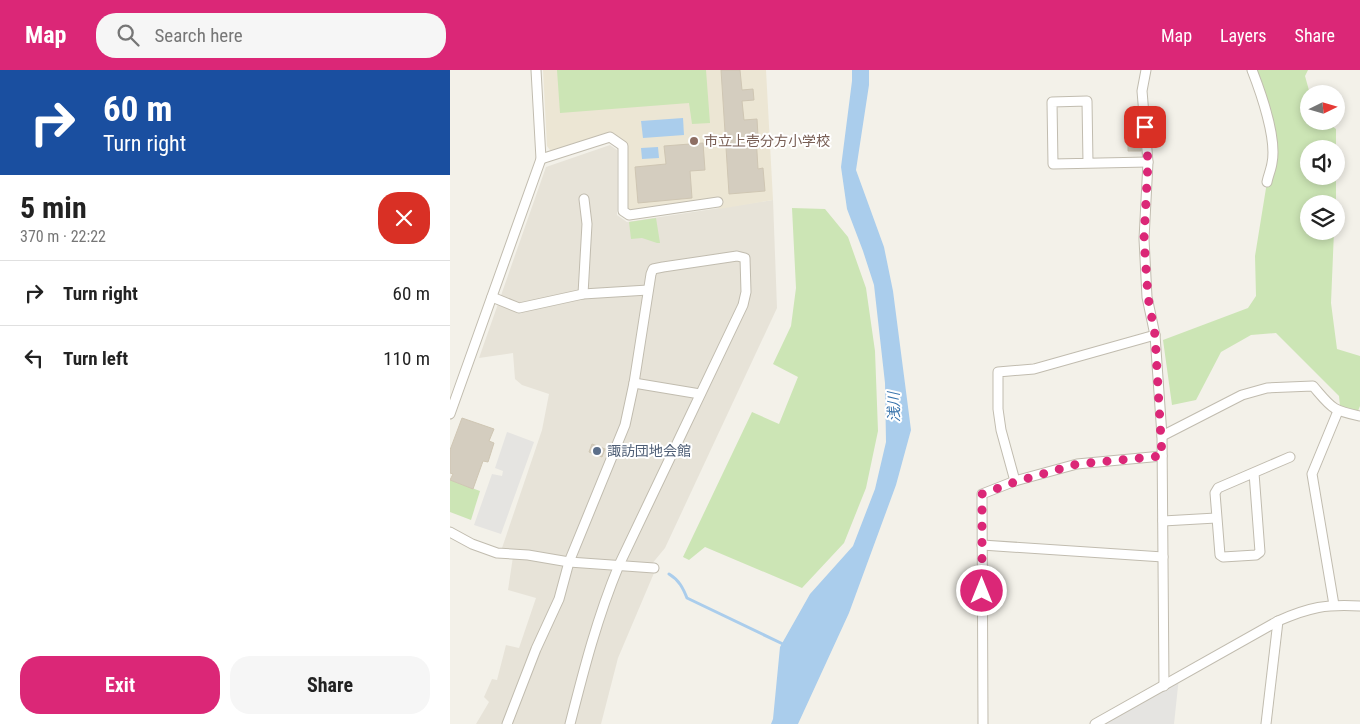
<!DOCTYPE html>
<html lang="en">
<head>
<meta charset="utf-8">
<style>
	:root { --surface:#fff; --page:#f6f6f6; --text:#222; --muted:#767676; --line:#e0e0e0; --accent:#db2777 }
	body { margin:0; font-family:"Roboto Condensed","Noto Sans JP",sans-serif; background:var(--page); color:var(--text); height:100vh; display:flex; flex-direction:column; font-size:19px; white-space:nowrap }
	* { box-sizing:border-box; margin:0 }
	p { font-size:16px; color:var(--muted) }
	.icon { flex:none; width:28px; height:28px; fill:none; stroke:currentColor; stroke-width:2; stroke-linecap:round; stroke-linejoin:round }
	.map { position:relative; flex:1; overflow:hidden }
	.details { display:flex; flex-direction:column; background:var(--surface); width:450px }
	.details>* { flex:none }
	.top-card { background:#1a4fa0; color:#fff; overflow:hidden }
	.needle { width:32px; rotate:85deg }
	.buttons { position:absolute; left:850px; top:15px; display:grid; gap:10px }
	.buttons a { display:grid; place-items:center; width:45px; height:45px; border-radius:50%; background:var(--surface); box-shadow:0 2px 8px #0003; font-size:25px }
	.pin { position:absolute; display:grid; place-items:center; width:42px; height:42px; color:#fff; margin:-21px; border-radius:10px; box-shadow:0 2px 8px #0006 }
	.me { position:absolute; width:55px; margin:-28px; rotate:0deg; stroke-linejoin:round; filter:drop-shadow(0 0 4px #0008) }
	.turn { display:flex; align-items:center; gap:18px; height:105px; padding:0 20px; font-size:22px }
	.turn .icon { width:65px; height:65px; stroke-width:2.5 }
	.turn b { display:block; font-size:35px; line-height:42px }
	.round { display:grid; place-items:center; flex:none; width:52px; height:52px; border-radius:20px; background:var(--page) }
	.summary { display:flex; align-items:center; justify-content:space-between; height:85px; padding:0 20px }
	h1 { font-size:30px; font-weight:700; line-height:38px }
	.action { display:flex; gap:10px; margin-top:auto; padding:10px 20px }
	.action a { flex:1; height:58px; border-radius:20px; background:var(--accent); color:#fff; font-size:20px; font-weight:700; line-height:58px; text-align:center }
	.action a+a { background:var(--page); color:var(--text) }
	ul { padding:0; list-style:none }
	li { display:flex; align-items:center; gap:15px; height:65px; padding:0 20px; border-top:1px solid var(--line) }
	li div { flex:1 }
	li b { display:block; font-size:19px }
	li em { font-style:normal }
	header { display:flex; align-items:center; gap:30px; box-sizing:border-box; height:70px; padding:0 25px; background:var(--accent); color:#fff }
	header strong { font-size:24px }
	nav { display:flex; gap:28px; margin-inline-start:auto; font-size:18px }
	.search { width:350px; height:45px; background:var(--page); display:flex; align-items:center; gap:12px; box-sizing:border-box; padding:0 18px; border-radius:20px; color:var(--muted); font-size:19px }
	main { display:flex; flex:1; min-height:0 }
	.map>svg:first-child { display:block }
	.residential { fill:#e7e3d8 }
	.education { fill:#ece6d4 }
	.green { fill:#cce5b5 }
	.parking { fill:#e5e4e1 }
	.water { fill:#aacdec }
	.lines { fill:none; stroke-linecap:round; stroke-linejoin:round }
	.stream { stroke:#aacdec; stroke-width:3 }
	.building { fill:#d4cdbf; stroke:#cfc6b3 }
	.street-casing { stroke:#c1bcaf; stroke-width:11 }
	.street { stroke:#fff; stroke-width:9 }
	.route { stroke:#db2777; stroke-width:9; stroke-dasharray:0 16.2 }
	.education-dot { fill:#8d6e63; stroke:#fff; stroke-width:2 }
	.service-dot { fill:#5c6f8a; stroke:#fff; stroke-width:2 }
	.labels { text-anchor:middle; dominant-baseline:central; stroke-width:4; stroke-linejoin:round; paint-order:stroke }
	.education-label { font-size:14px; fill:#785e54; stroke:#fff; text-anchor:start }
	.service-label { font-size:14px; fill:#4e5e75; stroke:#fff; text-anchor:start }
	.water-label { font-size:15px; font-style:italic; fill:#3874ac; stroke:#fff }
</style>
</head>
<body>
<header>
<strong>Map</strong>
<div class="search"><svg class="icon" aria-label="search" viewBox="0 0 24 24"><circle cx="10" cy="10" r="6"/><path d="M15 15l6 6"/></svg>Search here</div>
<nav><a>Map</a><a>Layers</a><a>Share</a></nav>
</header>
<main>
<section class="details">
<div class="top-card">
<div class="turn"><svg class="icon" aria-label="right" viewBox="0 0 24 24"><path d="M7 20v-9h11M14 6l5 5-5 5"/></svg><div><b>60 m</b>Turn right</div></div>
</div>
<div class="summary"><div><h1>5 min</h1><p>370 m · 22:22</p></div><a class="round" style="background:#d93025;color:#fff"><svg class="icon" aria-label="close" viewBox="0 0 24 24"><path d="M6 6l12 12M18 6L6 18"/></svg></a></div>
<ul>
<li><svg class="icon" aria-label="right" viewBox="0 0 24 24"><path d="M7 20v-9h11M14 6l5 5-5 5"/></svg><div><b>Turn right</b></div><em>60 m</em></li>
<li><svg class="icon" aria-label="left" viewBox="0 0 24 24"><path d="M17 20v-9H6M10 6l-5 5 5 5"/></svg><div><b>Turn left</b></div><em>110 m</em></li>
</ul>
<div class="action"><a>Exit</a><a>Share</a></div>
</section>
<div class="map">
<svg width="910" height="654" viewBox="0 0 910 654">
	<rect width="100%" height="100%" fill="#f3f1e9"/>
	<polygon class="residential" points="160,75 167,80 167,145 177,152 323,130 327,238 215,478 201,495 198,503 204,503 168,588 151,654 26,654 39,632 34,627 42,609 47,610 56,575 69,578 86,528 58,520 64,480 52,478 92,360 99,324 72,315 65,309 63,283 29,288 96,97"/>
	<polygon class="education" points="93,0 316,0 323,130 269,139 268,133 179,145 173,141 173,76 164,68 101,86 100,80 97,76"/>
	<g class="green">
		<polygon points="107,0 256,0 260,53 242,54 239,33 110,43"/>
		<polygon points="803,0 858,0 855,6 860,24 859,51 875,51 886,59 886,79 859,79 859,106 886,106 886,134 859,134 859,161 884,161 881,233 887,279 910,286 910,336 908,341 890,336 889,326 826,263 801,265 771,282 746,330 722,335 713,270 798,238 806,226 805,186 817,112 821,67"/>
		<polygon points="342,138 375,139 398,167 416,218 425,281 428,361 416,418 394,473 352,518 255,477 239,490 233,487 302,342 329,354 348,307 323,294 341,256 346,218"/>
		<polygon points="206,148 210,173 207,173 192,168 181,169 179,152"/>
		<polygon points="0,410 30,421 21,450 0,442"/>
	</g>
	<g class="parking">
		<polygon points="57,362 84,372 51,464 24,455 42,404 52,406 53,401 45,398"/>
		<polygon points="729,607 724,654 655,654 656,647"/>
	</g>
	<g class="water">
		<polygon points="402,0 419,0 419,15 406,100 434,177 443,221 461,360 446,415 399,543 348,654 321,654 323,649 330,577 360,524 403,476 425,419 436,372 435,313 424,215 413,181 397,139 391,97 402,11"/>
		<polygon points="233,48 234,65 193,68 191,51"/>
		<polygon points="208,77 209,88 192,89 191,78"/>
	</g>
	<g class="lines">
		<path class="stream" d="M219,504C229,510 233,518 237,528L335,575"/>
	</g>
	<g class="building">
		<polygon points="271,0 290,0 292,20 303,19 304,30 292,31 294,50 307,49 308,66 306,65 308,99 313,98 315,121 279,124"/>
		<polygon points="678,60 689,60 691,81 678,81"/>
		<polygon points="253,73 255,100 240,101 242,128 188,133 185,97 216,94 214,76"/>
		<polygon points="12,348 44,359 39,371 44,373 38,392 33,391 23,419 0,410 3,404 0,403 0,380"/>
		<polygon points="142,374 155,379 152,387 139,382"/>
	</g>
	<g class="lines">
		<defs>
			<g id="street">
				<polyline points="696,0 692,21 698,92 694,169 697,227 705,265 712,366 714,616"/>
				<path d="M802,0C811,23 827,69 822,93C821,100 818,106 817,112"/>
				<polyline points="91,89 160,67 173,76 173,141 179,145 268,132"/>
				<polyline points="638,93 637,31 602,32 603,94 698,92"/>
				<polyline points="133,224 137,154 134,129"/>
				<polyline points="42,227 69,238 133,224 198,220"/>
				<polyline points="184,313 250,324"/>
				<polyline points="0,344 91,89 86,0"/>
				<path d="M712,366L792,325L817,318L863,316C882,338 881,340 910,346"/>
				<polyline points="804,403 810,482 806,485 773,487 770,485 765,423 768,418 840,387"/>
				<polyline points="565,411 551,360 548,339 548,302 584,299 705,265"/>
				<polyline points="713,451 766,448"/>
				<polyline points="0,462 22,474 47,483 78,485 119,492 204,498"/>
				<polyline points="532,475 713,487"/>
				<polyline points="884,535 862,404 888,341"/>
				<path d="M57,654L86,579L109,529L119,492L175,355L184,313L201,204L203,199L213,197L287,186L295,188L296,222L293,235L169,495C147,548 134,599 120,654"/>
				<polyline points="533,654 532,424 565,411 627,394 712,386"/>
				<path d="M645,654L828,551C860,537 876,534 910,536"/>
				<polyline points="816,654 828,551"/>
			</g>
		</defs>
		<use href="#street" class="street-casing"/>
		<use href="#street" class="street"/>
	</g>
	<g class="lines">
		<polyline class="route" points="532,521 532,424 565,412 627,394 712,386 705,265 698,227 694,169 698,92 695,57"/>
	</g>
	<circle class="education-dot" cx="244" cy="71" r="5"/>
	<circle class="service-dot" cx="147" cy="381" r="5"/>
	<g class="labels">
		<g class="education-label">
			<text x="254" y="71">市立上壱分方小学校</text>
		</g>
		<g class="service-label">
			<text x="157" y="381">諏訪団地会館</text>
		</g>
		<g class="water-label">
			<text transform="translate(444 337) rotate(-91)">浅川</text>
		</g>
	</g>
</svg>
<div class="buttons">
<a><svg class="needle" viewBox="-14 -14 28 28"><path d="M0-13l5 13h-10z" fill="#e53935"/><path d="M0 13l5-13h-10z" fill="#767676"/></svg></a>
<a><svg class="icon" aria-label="sound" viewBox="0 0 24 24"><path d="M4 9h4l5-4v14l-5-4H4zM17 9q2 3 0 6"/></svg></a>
<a><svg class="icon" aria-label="layers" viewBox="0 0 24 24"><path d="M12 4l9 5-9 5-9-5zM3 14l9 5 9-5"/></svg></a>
</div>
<div class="pin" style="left:695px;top:57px;background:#d93025"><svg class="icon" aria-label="arrive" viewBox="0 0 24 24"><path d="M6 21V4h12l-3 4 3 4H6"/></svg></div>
<svg class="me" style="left:532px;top:521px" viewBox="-20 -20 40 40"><circle r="17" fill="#db2777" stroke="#fff" stroke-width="3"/><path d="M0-11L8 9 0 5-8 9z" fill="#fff"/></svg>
</div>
</main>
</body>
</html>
